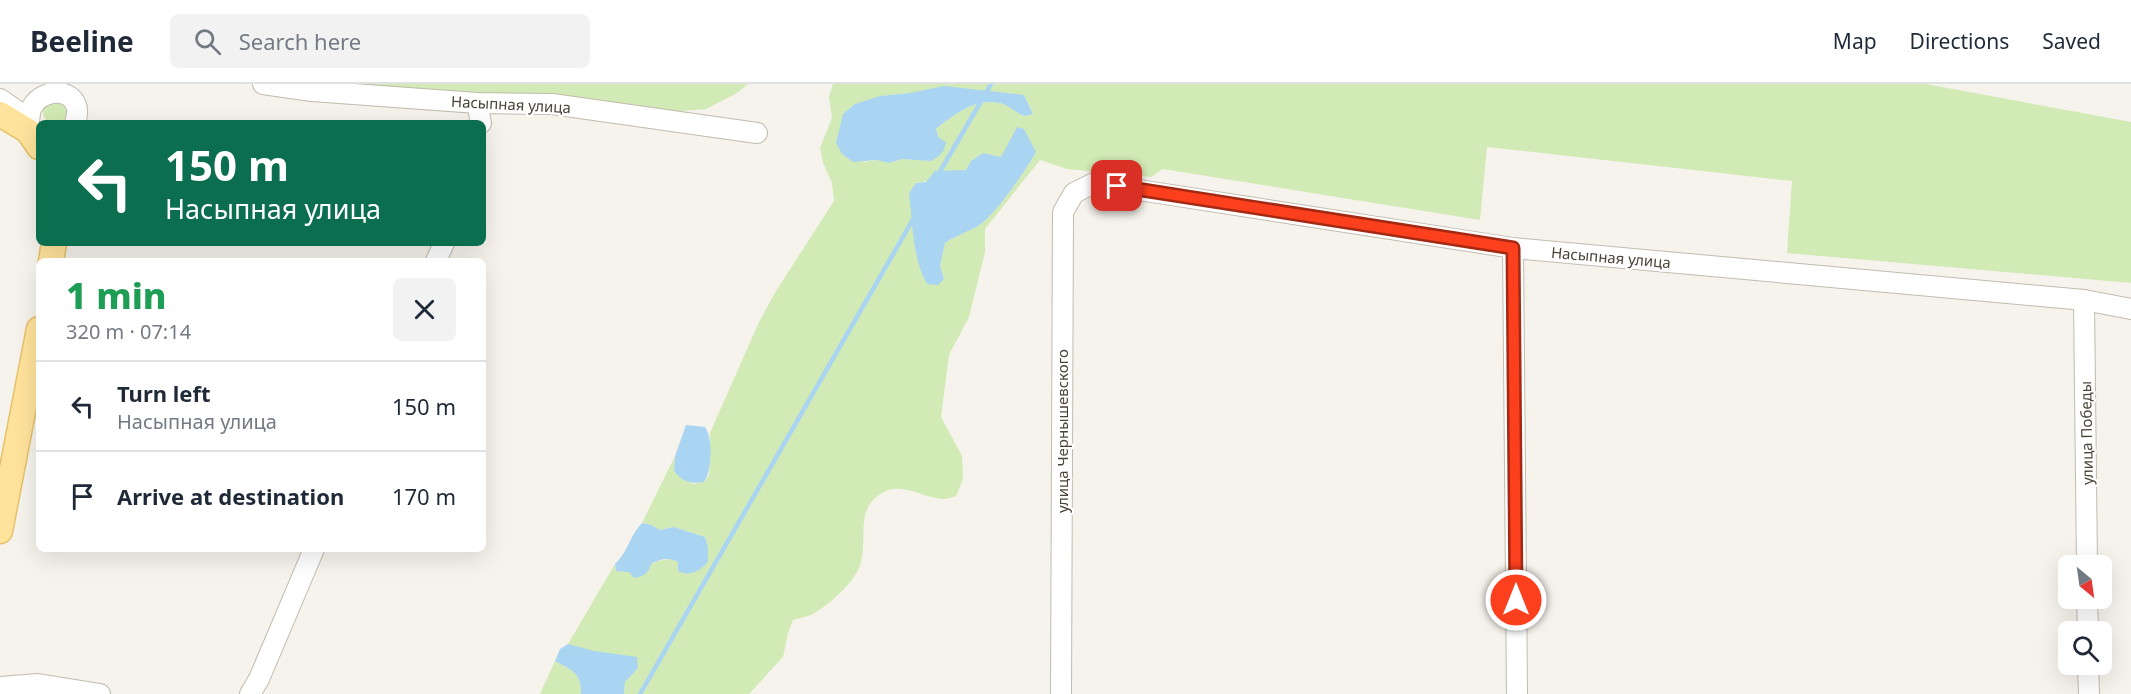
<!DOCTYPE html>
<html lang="en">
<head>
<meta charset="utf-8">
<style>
	:root { --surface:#fff; --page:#f2f2f3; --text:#1f2937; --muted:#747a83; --line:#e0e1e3 }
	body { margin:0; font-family:"Noto Sans",sans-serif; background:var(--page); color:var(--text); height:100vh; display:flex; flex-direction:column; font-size:22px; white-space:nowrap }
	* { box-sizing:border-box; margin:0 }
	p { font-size:20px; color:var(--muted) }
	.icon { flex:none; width:33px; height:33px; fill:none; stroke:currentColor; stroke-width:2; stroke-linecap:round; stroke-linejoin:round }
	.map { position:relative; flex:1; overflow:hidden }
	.side { position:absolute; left:36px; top:174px; width:450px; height:294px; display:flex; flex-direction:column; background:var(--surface); border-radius:9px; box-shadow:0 6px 24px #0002 }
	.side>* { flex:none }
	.banner { position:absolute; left:36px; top:36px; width:450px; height:126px; border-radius:9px; box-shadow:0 6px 24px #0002; background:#0b6e4f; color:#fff; overflow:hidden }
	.needle { width:39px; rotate:151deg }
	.controls { position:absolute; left:2058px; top:471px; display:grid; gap:12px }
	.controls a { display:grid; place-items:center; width:54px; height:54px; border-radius:9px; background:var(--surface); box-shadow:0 6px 24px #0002; font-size:30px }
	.pin { position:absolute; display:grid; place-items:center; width:51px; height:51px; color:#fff; margin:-26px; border-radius:12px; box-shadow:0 3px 9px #0006 }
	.me { position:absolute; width:66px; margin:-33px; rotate:0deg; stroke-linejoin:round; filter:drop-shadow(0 0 4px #0008) }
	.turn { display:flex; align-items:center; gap:21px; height:126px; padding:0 30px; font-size:27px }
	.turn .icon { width:78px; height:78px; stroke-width:2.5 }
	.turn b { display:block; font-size:42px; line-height:51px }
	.round { display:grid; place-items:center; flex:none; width:63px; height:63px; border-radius:9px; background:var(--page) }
	.overview { display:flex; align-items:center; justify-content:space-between; height:102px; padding:0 30px }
	h1 { font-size:36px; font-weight:800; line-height:45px; color:#1e9e55 }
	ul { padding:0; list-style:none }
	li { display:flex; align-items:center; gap:18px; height:90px; padding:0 30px; border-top:2px solid var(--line) }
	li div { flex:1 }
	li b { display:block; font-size:22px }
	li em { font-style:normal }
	header { display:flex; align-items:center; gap:36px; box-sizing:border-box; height:84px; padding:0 30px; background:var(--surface); border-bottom:2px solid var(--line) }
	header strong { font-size:28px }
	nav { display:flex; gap:33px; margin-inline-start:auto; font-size:21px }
	.search { width:420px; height:54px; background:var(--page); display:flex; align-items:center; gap:15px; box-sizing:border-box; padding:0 21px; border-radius:9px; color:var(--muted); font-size:22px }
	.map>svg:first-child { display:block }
	.green { fill:#d2eab5; fill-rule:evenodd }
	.water { fill:#a9d4f2 }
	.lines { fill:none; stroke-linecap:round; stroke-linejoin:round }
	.stream { stroke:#a9d4f2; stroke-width:4.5 }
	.minor-casing { stroke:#c2bbae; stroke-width:22 }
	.major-casing { stroke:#e6c16a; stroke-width:27 }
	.minor { stroke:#fff; stroke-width:20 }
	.major { stroke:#ffe39c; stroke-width:24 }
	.route-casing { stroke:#a42913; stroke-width:15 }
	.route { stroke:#fc3f1d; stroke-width:10 }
	.labels { text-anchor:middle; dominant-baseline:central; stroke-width:4.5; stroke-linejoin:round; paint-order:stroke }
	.street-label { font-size:15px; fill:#4b4439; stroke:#fff }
</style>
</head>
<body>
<header>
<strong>Beeline</strong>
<div class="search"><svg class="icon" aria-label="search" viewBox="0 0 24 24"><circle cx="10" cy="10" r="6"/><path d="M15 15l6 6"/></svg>Search here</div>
<nav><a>Map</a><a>Directions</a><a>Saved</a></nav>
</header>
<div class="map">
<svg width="2131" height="610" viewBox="0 0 2131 610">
	<rect width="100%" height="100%" fill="#f6f3ec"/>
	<g class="green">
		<polygon points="358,0 748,0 737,9 706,25 669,28"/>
		<path d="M833,0H1926L2131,38V199L1787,169L1792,97L1487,63L1480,136L1163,85L1151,93L1067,85L1040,76L985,145V168L969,233L949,271L941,333L962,372L963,395L956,412C952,413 947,415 943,415C924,414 902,398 884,408C854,424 868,451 861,478C857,497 828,522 811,531C805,533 799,534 793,536L788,549L783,573L749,610H624L625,598L638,584L568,560L615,480L616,487L651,480L658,477L671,475L678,478L705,453L674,443L660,446L651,441L642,439L675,372L674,387L693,400L704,398L709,391L710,349L759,238L776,207L834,117L832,99L823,79L820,64L832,34L829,13ZM910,9L1024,11L1033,29L1024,32C1017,28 1010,23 1003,20C977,12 955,30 936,45L939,54L931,77L902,75L889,79L876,76L863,78L880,12ZM1036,68C1026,86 995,132 978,142C967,148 955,152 945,159L940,182L944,195L915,166L916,99C934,97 948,87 966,86L971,77L983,69L1001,73Z"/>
		<circle cx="55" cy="28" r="12"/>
		<path d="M555,577C573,587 581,588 581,610H540Z"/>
	</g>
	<g class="water">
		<path d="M944,2L1024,11L1033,30L1024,32C1017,29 1010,23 1003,20C977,12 955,30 936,45L939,54L946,58L944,66L939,72L931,77L902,75L889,79L876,76L853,78L842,70L836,59L843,30L855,20L880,12L910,9Z"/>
		<path d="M1017,43L1024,45L1036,68C1026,86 995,132 978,142C967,148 955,152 945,159L940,182L944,195L938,201L927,200C912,173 913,140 909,109L916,99L926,98L935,87L966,86L971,77L983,69L1001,73Z"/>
		<path d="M686,341L705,343C713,353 712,387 704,398C690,400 683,398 674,387L675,372Z"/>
		<path d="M642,439L651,441L660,446L674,443L705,453L708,463V478C700,487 690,493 678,487V478C669,473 660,475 651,480C648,490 644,492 634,494L629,488L616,487L615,480C628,468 630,451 642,439Z"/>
		<path d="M568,560L594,567L637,573L638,584L625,598L624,610H581C581,588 573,587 555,577L560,565Z"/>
	</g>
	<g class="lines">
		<g class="stream">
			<polyline points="938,91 991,0"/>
			<polyline points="640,610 915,132"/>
		</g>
		<defs>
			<g id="minor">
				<polyline points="263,0 312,7 477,19 552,20 757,49"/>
				<polyline points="0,15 20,29 24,39"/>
				<polyline points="477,19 481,39"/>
				<path d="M28,47C29,40 29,29 32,23C45,0 87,5 75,39"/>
				<polyline points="1513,164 1517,610"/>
				<polyline points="436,177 444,159"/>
				<polyline points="2084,216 2087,482"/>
				<polyline points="2087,514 2088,548"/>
				<polyline points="2088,580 2089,610"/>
				<polyline points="0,603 38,600 100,610"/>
				<polyline points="250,610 259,595 314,465"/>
				<polyline points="1061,610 1063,128 1074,109 1094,99 1513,164 2084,216 2131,225"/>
			</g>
			<g id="major">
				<polyline points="0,30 28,47 39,63"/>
				<polyline points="51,177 54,159"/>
				<polyline points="0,447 39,245"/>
			</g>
		</defs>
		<use href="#minor" class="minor-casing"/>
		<use href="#major" class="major-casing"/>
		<use href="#minor" class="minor"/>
		<use href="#major" class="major"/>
	</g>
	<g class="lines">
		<defs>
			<polyline id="route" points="1117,102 1513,164 1516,516"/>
		</defs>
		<use href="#route" class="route-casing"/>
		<use href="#route" class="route"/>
	</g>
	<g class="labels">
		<g class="street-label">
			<text transform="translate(511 20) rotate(3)">Насыпная улица</text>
			<text transform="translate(1611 173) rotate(5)">Насыпная улица</text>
			<text transform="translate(1062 347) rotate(-90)">улица Чернышевского</text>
			<text transform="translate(2086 349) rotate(-91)">улица Победы</text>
		</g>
	</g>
</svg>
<div class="controls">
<a><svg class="needle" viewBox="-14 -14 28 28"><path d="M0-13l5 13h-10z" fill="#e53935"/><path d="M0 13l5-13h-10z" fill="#747a83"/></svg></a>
<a><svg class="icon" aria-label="search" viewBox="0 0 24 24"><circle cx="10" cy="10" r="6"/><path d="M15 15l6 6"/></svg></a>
</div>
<div class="pin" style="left:1117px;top:102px;background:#d93025"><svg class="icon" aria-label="arrive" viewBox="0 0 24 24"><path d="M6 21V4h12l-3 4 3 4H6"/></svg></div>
<svg class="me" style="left:1516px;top:516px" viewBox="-20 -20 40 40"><circle r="17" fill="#fc3f1d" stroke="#fff" stroke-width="3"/><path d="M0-11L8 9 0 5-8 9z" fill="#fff"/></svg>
<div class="banner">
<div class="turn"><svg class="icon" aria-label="left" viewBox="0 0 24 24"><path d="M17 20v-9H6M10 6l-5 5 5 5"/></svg><div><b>150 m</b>Насыпная улица</div></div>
</div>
<section class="side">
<div class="overview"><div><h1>1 min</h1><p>320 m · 07:14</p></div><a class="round"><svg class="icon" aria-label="close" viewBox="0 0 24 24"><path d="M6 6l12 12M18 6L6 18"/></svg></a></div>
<ul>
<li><svg class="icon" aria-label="left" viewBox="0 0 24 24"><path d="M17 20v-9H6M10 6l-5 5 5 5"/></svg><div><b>Turn left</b><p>Насыпная улица</p></div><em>150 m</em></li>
<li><svg class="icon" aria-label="arrive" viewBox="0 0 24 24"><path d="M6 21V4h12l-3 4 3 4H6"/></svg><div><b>Arrive at destination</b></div><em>170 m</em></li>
</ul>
</section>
</div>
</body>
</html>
